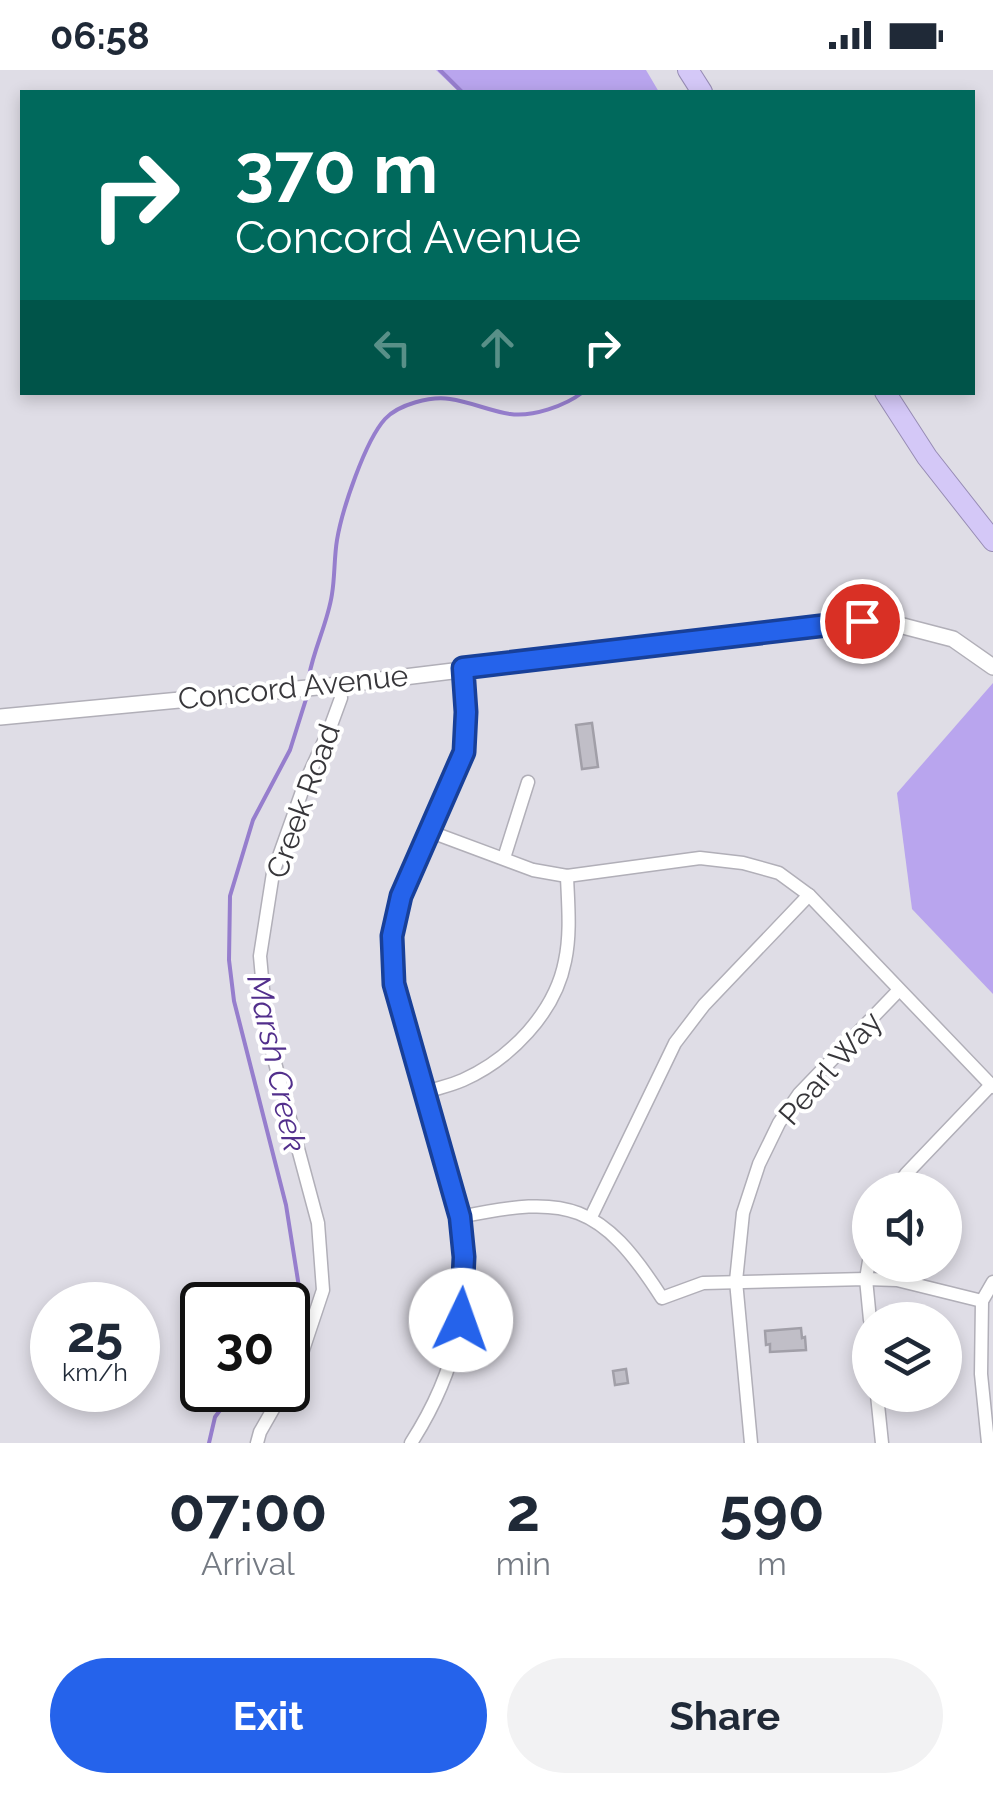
<!DOCTYPE html>
<html lang="en">
<head>
<meta charset="utf-8">
<style>
	:root { --surface:#fff; --page:#f2f2f3; --text:#1f2937; --muted:#747a83; --accent:#2563eb }
	body { margin:0; font-family:Raleway,sans-serif; background:var(--page); color:var(--text); height:100vh; display:flex; flex-direction:column; font-size:38px; white-space:nowrap }
	* { box-sizing:border-box; margin:0 }
	p { font-size:32px; color:var(--muted) }
	.icon { flex:none; width:55px; height:55px; fill:none; stroke:currentColor; stroke-width:2; stroke-linecap:round; stroke-linejoin:round }
	.map { position:relative; height:1373px; overflow:hidden }
	.details { display:flex; flex-direction:column; background:var(--surface); flex:1 }
	.details>* { flex:none }
	.hud { position:absolute; left:20px; top:20px; width:955px; height:305px; border-radius:0px; box-shadow:0 5px 15px #0003; background:#00695c; color:#fff; overflow:hidden }
	.fabs { position:absolute; left:852px; top:1102px; display:grid; gap:20px }
	.fabs a { display:grid; place-items:center; width:110px; height:110px; border-radius:50%; background:var(--surface); box-shadow:0 5px 15px #0003; font-size:50px }
	.speed { position:absolute; left:30px; top:1212px; display:flex; gap:20px; font-size:50px; font-weight:700; text-align:center }
	.speed>* { display:grid; place-content:center; width:130px; height:130px; border-radius:50%; background:var(--surface); box-shadow:0 5px 15px #0003; line-height:1 }
	.speed small { font-size:25px; font-weight:400 }
	.speed .limit { border:5px solid #111; border-radius:15px; background:#fff; color:#111 }
	.pin { position:absolute; display:grid; place-items:center; width:85px; height:85px; color:#fff; margin:-42px; border:5px solid #fff; border-radius:50%; box-shadow:0 2px 10px #0007 }
	.me { position:absolute; width:110px; margin:-55px; rotate:3deg; stroke-linejoin:round; filter:drop-shadow(0 0 8px #0008) }
	.turn { display:flex; align-items:center; gap:35px; height:210px; padding:0 50px; font-size:45px }
	.turn .icon { width:130px; height:130px; stroke-width:2.5 }
	.turn b { display:block; font-size:70px; line-height:85px }
	.lanes { display:flex; align-items:center; height:95px; padding:0 50px; background:#0003; justify-content:center; gap:50px; direction:ltr }
	.lanes .off { opacity:.35 }
	.eta { display:flex; justify-content:space-evenly; align-items:center; height:170px; text-align:center }
	.eta b { font-size:60px; font-weight:700; line-height:70px }
	.action { display:flex; gap:20px; margin-top:auto; padding:20px 50px }
	.action a { flex:1; height:115px; border-radius:60px; background:var(--accent); color:#fff; font-size:40px; font-weight:700; line-height:115px; text-align:center }
	.action a+a { background:var(--page); color:var(--text) }
	.status { display:flex; justify-content:space-between; align-items:center; height:70px; padding:0 50px; background:var(--surface); direction:ltr }
	.status svg { height:28px; fill:currentColor }
	.map>svg:first-child { display:block }
	.green { fill:#b9a5ee }
	.lines { fill:none; stroke-linecap:round; stroke-linejoin:round }
	.stream { stroke:#967ecd; stroke-width:4 }
	.building { fill:#c0bec7; stroke:#a19fa8; stroke-width:2.5 }
	.minor-casing { stroke:#b1afb8; stroke-width:15 }
	.tertiary-casing { stroke:#b1afb8; stroke-width:18 }
	.trunk-casing { stroke:#978cb4; stroke-width:22 }
	.minor { stroke:#fff; stroke-width:12 }
	.tertiary { stroke:#fff; stroke-width:15 }
	.trunk { stroke:#d4c8f7; stroke-width:20 }
	.route-casing { stroke:#184099; stroke-width:25 }
	.route { stroke:#2563eb; stroke-width:18 }
	.labels { text-anchor:middle; dominant-baseline:central; stroke-width:8; stroke-linejoin:round; paint-order:stroke }
	.street-label { font-size:30px; fill:#37363a; stroke:#fff }
	.water-label { font-size:32px; font-style:italic; fill:#522f8c; stroke:#fff }
</style>
</head>
<body>
<div class="status"><b>06:58</b><svg viewBox="0 0 49 12"><path d="M0 12V9h3v3zM5 12V6h3v6zM10 12V3h3v9zM15 12V0h3v12zM26 1h20v11H26zM47 4h2v5h-2z"/></svg></div>
<div class="map">
<svg width="993" height="1373" viewBox="0 0 993 1373">
	<rect width="100%" height="100%" fill="#dfdde6"/>
	<g class="green">
		<polygon points="436,0 646,0 659,22 459,22"/>
		<polygon points="993,613 993,924 912,839 897,723"/>
	</g>
	<g class="lines">
		<g class="stream">
			<polyline points="440,0 462,22"/>
			<path d="M309,606C314,578 328,552 332,524C335,506 334,488 337,470C342,440 365,371 385,349C399,334 431,326 450,329C471,332 490,341 510,344C533,347 565,336 583,322"/>
			<polyline points="288,1261 295,1244 299,1217 286,1135 234,931 229,890 230,826 253,750 290,680 307,626"/>
			<polyline points="209,1373 215,1347 235,1320"/>
		</g>
	</g>
	<g class="building">
		<polygon points="592,653 598,697 582,699 576,655"/>
		<polygon points="801,1258 802,1268 805,1267 806,1280 770,1282 770,1274 766,1275 765,1261"/>
		<polygon points="626,1299 628,1313 615,1315 613,1301"/>
	</g>
	<g class="lines">
		<defs>
			<g id="minor">
				<polyline points="431,762 533,800 567,806 700,788 743,793 779,803 809,825 993,1017"/>
				<polyline points="504,788 528,712"/>
				<path d="M426,1022C438,1018 452,1015 463,1010C510,989 555,943 565,891C571,863 568,834 567,806"/>
				<polyline points="894,1120 906,1104 991,1015"/>
				<path d="M460,1147C568,1124 601,1133 662,1228L703,1213L866,1209L897,1210L982,1231"/>
				<polyline points="591,1147 675,973 704,935 809,825"/>
				<polyline points="870,1185 866,1209 870,1250"/>
				<polyline points="288,1313 298,1295 323,1220 318,1153 267,963 260,886 273,803 305,713 330,658 341,628 339,615"/>
				<polyline points="877,1325 882,1373"/>
				<polyline points="257,1373 260,1362 284,1320"/>
				<path d="M411,1373C459,1298 470,1235 460,1147L394,914L392,866L401,826L464,682L466,642L463,598"/>
				<polyline points="751,1373 736,1211 743,1143 759,1094 779,1053 799,1024 899,920"/>
				<polyline points="988,1373 981,1304 982,1231 993,1212"/>
			</g>
			<polyline id="tertiary" points="0,647 339,615 876,549 953,569 993,597"/>
			<g id="trunk">
				<polyline points="688,0 702,22"/>
				<polyline points="885,322 927,387 993,471"/>
			</g>
		</defs>
		<use href="#minor" class="minor-casing"/>
		<use href="#tertiary" class="tertiary-casing"/>
		<use href="#trunk" class="trunk-casing"/>
		<use href="#minor" class="minor"/>
		<use href="#tertiary" class="tertiary"/>
		<use href="#trunk" class="trunk"/>
	</g>
	<g class="lines">
		<defs>
			<polyline id="route" points="461,1250 464,1187 460,1147 394,914 392,866 401,826 464,682 466,642 463,598 862,551"/>
		</defs>
		<use href="#route" class="route-casing"/>
		<use href="#route" class="route"/>
	</g>
	<g class="labels">
		<g class="street-label">
			<text transform="translate(293 617) rotate(-6)">Concord Avenue</text>
			<text transform="translate(303 731) rotate(-70)">Creek Road</text>
			<text transform="translate(830 998) rotate(-49)">Pearl Way</text>
		</g>
		<g class="water-label">
			<text transform="translate(277 993) rotate(78)">Marsh Creek</text>
		</g>
	</g>
</svg>
<div class="fabs">
<a><svg class="icon" aria-label="sound" viewBox="0 0 24 24"><path d="M4 9h4l5-4v14l-5-4H4zM17 9q2 3 0 6"/></svg></a>
<a><svg class="icon" aria-label="layers" viewBox="0 0 24 24"><path d="M12 4l9 5-9 5-9-5zM3 14l9 5 9-5"/></svg></a>
</div>
<div class="speed"><div>25<small>km/h</small></div><div class="limit">30</div></div>
<div class="pin" style="left:862px;top:551px;background:#d93025"><svg class="icon" aria-label="arrive" viewBox="0 0 24 24"><path d="M6 21V4h12l-3 4 3 4H6"/></svg></div>
<svg class="me" style="left:461px;top:1250px" viewBox="-20 -20 40 40"><circle r="19" fill="#fff"/><path d="M0-13L10 11 0 6-10 11z" fill="#2563eb"/></svg>
<div class="hud">
<div class="turn"><svg class="icon" aria-label="right" viewBox="0 0 24 24"><path d="M7 20v-9h11M14 6l5 5-5 5"/></svg><div><b>370 m</b>Concord Avenue</div></div>
<div class="lanes"><svg class="icon off" aria-label="left" viewBox="0 0 24 24"><path d="M17 20v-9H6M10 6l-5 5 5 5"/></svg><svg class="icon off" aria-label="ahead" viewBox="0 0 24 24"><path d="M12 20V5M6 11l6-6 6 6"/></svg><svg class="icon" aria-label="right" viewBox="0 0 24 24"><path d="M7 20v-9h11M14 6l5 5-5 5"/></svg></div>
</div>
</div>
<section class="details">
<div class="eta">
<div><b>07:00</b><p>Arrival</p></div>
<div><b>2</b><p>min</p></div>
<div><b>590</b><p>m</p></div>
</div>
<div class="action"><a>Exit</a><a>Share</a></div>
</section>
</body>
</html>
